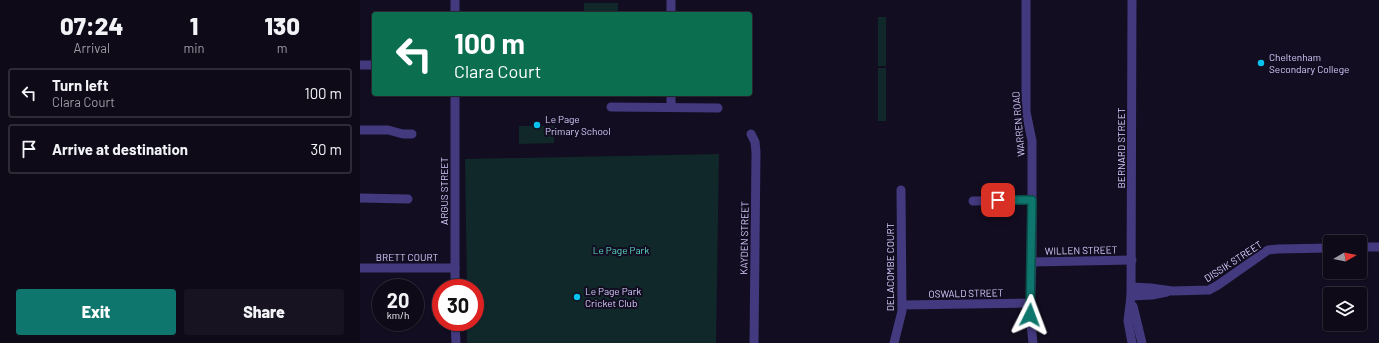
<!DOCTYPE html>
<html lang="en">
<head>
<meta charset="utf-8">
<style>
	:root { --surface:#0e0a18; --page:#171321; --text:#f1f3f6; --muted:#9b9aa2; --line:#2e2b37; --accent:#0f766e }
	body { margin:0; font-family:Barlow,sans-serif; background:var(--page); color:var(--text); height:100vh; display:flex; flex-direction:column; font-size:15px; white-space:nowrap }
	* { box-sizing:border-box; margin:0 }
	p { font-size:13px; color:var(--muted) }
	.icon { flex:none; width:22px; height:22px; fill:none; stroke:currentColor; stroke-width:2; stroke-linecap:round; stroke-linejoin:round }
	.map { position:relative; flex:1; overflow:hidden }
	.sheet { display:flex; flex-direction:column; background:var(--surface); width:360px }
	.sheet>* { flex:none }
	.guide { position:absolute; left:12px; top:12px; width:380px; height:84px; border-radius:4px; box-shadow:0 1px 3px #0004,0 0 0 1px var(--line); background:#0b6e4f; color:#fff; overflow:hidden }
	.needle { width:26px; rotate:81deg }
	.fabs { position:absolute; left:963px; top:235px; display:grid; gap:8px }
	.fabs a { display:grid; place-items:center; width:44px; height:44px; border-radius:4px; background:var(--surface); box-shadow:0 1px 3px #0004,0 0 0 1px var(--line); font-size:20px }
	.speed { position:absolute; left:12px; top:279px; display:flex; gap:8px; font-size:20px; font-weight:700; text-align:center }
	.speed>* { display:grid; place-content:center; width:52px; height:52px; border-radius:50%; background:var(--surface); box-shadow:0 1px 3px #0004,0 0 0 1px var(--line); line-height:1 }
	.speed small { font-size:10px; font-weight:400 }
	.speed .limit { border:6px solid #d22; background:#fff; color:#111 }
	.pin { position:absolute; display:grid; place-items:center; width:34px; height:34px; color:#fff; margin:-17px; border-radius:8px; box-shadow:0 2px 6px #0006 }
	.me { position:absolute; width:44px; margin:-22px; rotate:3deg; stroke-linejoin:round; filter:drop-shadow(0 0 3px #0008) }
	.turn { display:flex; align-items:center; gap:14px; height:84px; padding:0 16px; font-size:18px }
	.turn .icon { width:52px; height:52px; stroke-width:2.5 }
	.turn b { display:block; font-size:28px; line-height:34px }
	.eta { display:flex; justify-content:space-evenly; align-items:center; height:68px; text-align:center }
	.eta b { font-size:24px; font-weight:800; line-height:28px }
	.primary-button { display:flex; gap:8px; margin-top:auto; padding:8px 16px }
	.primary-button a { flex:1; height:46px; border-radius:4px; background:var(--accent); color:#fff; font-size:16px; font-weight:800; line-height:46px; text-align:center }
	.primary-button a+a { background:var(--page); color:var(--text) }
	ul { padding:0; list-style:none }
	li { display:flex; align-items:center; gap:12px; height:50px; margin:0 8px 6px; padding:0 8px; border:2px solid var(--line); border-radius:4px }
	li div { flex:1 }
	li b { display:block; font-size:15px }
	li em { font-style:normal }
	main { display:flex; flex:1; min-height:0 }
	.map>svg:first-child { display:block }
	.green { fill:#102829 }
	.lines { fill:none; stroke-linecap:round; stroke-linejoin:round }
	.minor { stroke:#43397e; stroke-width:9 }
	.route-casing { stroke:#0a4d48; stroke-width:10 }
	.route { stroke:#0f766e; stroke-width:7 }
	.poi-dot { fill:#06c2f1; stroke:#120d20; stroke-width:1.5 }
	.labels { text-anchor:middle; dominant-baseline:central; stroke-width:4; stroke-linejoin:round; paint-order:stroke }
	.poi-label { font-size:10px; fill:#d7cdfe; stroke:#120d20; text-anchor:start }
	.street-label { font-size:10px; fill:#d7cdfe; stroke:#120d20 }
	.park-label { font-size:10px; fill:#5bdcc9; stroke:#120d20 }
</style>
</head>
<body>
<main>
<section class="sheet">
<div class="eta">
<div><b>07:24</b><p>Arrival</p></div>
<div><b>1</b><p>min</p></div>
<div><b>130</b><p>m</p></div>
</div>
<ul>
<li><svg class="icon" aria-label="left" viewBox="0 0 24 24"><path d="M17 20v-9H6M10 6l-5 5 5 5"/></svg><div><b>Turn left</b><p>Clara Court</p></div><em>100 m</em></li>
<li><svg class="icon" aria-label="arrive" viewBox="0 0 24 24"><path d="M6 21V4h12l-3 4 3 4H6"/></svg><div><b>Arrive at destination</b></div><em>30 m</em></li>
</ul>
<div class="primary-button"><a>Exit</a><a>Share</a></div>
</section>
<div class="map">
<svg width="1019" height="343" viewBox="0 0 1019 343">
	<rect width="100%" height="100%" fill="#120d20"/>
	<g class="green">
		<rect x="224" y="3" width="34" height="11"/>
		<rect x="518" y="17" width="8" height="49"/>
		<rect x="518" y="68" width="8" height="53"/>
		<polygon points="159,126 194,126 194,143 159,144"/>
		<polygon points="359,154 356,343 107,343 107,322 115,322 115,288 107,288 105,159"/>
	</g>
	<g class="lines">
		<g class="minor">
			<polyline points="95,0 95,14"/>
			<polyline points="666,0 666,112 672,141 672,262 670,315 673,343"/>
			<polyline points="772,0 771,296 768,321 772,343"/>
			<polyline points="311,14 311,0"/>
			<polyline points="0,65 14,65"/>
			<polyline points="95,94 95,288"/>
			<polyline points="251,107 358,108"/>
			<polyline points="311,107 311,94"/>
			<polyline points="0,130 28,130 43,134 52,134"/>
			<polyline points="391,134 395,142 396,152 394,343"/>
			<polyline points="0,198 48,199"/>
			<polyline points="613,201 672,200"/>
			<polyline points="1000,247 1019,247"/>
			<polyline points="672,262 772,260"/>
			<polyline points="0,268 95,268"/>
			<polyline points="772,287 791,288 812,291 849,290 858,285 908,250 918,249 970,248"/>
			<polyline points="771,296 792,295 807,292"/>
			<polyline points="542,305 671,303"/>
			<polyline points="773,306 782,343"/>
			<polyline points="95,322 96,343"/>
			<polyline points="534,343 542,311 541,190"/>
		</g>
	</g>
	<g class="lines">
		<defs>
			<polyline id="route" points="638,200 672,200 670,315"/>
		</defs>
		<use href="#route" class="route-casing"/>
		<use href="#route" class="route"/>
	</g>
	<g class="poi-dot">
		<circle cx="901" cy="63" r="4"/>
		<circle cx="177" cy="125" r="4"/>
		<circle cx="217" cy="297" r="4"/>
	</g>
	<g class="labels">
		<g class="poi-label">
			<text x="909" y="57">Cheltenham<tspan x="909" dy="12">Secondary College</tspan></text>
			<text x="185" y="119">Le Page<tspan x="185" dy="12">Primary School</tspan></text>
			<text x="225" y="291">Le Page Park<tspan x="225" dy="12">Cricket Club</tspan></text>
		</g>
		<g class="street-label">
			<text transform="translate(658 124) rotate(-95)">WARREN ROAD</text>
			<text transform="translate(761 148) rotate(-90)">BERNARD STREET</text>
			<text transform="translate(84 191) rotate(-90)">ARGUS STREET</text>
			<text transform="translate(384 238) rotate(-89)">KAYDEN STREET</text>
			<text transform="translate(721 250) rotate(-1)">WILLEN STREET</text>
			<text x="47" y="257">BRETT COURT</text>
			<text transform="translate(873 261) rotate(-33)">DISSIK STREET</text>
			<text transform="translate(530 267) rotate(-90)">DELACOMBE COURT</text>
			<text transform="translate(606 293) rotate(-1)">OSWALD STREET</text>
		</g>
		<g class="park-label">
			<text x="261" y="250">Le Page Park</text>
		</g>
	</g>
</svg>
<div class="fabs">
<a><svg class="needle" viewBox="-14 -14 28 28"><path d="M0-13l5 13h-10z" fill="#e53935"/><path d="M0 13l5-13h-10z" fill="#9b9aa2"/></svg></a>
<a><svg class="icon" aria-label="layers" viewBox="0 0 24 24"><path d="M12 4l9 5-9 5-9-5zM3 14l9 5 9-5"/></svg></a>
</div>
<div class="speed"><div>20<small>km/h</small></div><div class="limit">30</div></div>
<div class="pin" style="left:638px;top:200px;background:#d93025"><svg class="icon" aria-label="arrive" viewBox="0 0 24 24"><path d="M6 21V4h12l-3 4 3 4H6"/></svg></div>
<svg class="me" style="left:670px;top:315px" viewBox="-20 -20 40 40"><path d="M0-17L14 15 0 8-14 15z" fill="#0f766e" stroke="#fff" stroke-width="4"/></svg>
<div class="guide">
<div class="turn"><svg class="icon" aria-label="left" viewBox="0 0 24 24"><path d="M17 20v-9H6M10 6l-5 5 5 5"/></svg><div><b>100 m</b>Clara Court</div></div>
</div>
</div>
</main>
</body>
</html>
